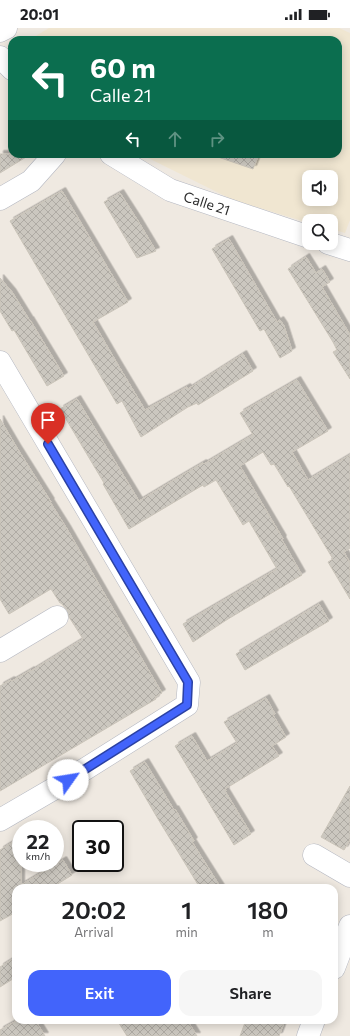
<!DOCTYPE html>
<html lang="en">
<head>
<meta charset="utf-8">
<style>
	:root { --surface:#fff; --page:#f6f6f6; --text:#202124; --muted:#757577; --accent:#4264fb }
	body { margin:0; font-family:Commissioner,sans-serif; background:var(--page); color:var(--text); height:100vh; display:flex; flex-direction:column; font-size:15px; white-space:nowrap }
	* { box-sizing:border-box; margin:0 }
	p { font-size:13px; color:var(--muted) }
	.icon { flex:none; width:22px; height:22px; fill:none; stroke:currentColor; stroke-width:2; stroke-linecap:round; stroke-linejoin:round }
	.map { position:relative; flex:1; overflow:hidden }
	.side { position:absolute; left:12px; top:856px; width:326px; height:140px; display:flex; flex-direction:column; background:var(--surface); border-radius:12px; box-shadow:0 2px 10px #0003 }
	.side>* { flex:none }
	.guide { position:absolute; left:8px; top:8px; width:334px; height:122px; border-radius:12px; box-shadow:0 2px 10px #0003; background:#0b6e4f; color:#fff; overflow:hidden }
	.controls { position:absolute; left:302px; top:142px; display:grid; gap:8px }
	.controls a { display:grid; place-items:center; width:36px; height:36px; border-radius:8px; background:var(--surface); box-shadow:0 2px 10px #0003; font-size:20px }
	.speed { position:absolute; left:12px; top:792px; display:flex; gap:8px; font-size:20px; font-weight:700; text-align:center }
	.speed>* { display:grid; place-content:center; width:52px; height:52px; border-radius:50%; background:var(--surface); box-shadow:0 2px 10px #0003; line-height:1 }
	.speed small { font-size:10px; font-weight:400 }
	.speed .limit { border:2px solid #111; border-radius:6px; background:#fff; color:#111 }
	.pin { position:absolute; display:grid; place-items:center; width:34px; height:34px; color:#fff; margin:-41px -17px; border-radius:50% 50% 50% 0; rotate:-45deg; box-shadow:0 0 4px #0007 }
	.pin .icon { rotate:45deg }
	.me { position:absolute; width:44px; margin:-22px; rotate:58deg; stroke-linejoin:round; filter:drop-shadow(0 0 3px #0008) }
	.turn { display:flex; align-items:center; gap:14px; height:84px; padding:0 16px; font-size:18px }
	.turn .icon { width:52px; height:52px; stroke-width:2.5 }
	.turn b { display:block; font-size:28px; line-height:34px }
	.lanes { display:flex; align-items:center; height:38px; padding:0 16px; background:#0003; justify-content:center; gap:20px; direction:ltr }
	.lanes .off { opacity:.35 }
	.eta { display:flex; justify-content:space-evenly; align-items:center; height:68px; text-align:center }
	.eta b { font-size:24px; font-weight:600; line-height:28px }
	.primary-button { display:flex; gap:8px; margin-top:auto; padding:8px 16px }
	.primary-button a { flex:1; height:46px; border-radius:12px; background:var(--accent); color:#fff; font-size:16px; font-weight:600; line-height:46px; text-align:center }
	.primary-button a+a { background:var(--page); color:var(--text) }
	.status { display:flex; justify-content:space-between; align-items:center; height:28px; padding:0 20px; background:var(--surface); direction:ltr }
	.status svg { height:11px; fill:currentColor }
	.map>svg:first-child { display:block }
	.education { fill:#f0e6d1; fill-rule:evenodd }
	.building { fill:url(#building-cross-hatch); stroke:#cbc5ba; filter:url(#shadow) }
	.lines { fill:none; stroke-linecap:round; stroke-linejoin:round }
	.minor-casing { stroke:#b4b7c1; stroke-width:23 }
	.minor { stroke:#fff; stroke-width:22 }
	.route-casing { stroke:#2b41a3; stroke-width:10 }
	.route { stroke:#4264fb; stroke-width:7 }
	.labels { text-anchor:middle; dominant-baseline:central; stroke-width:3; stroke-linejoin:round; paint-order:stroke }
	.street-label { font-size:14px; fill:#2e2e2e; stroke:#fff }
</style>
</head>
<body>
<div class="status"><b>20:01</b><svg viewBox="0 0 49 12"><path d="M0 12V9h3v3zM5 12V6h3v6zM10 12V3h3v9zM15 12V0h3v12zM26 1h20v11H26zM47 4h2v5h-2z"/></svg></div>
<div class="map">
<svg width="350" height="1008" viewBox="0 0 350 1008">
	<defs>
		<pattern id="building-cross-hatch" width="8" height="8" patternUnits="userSpaceOnUse"><rect width="8" height="8" fill="#cbc7bf"/><path d="M0 0l8 8M0 8l8-8" fill="none" stroke="#afaba4"/></pattern>
		<filter id="shadow"><feDropShadow dx="3.5" dy="-3.5" stdDeviation="0" flood-color="#0004"/></filter>
	</defs>
	<rect width="100%" height="100%" fill="#efe9e1"/>
	<path class="education" d="M49,0H339L350,5V192L345,205L331,201V193H309V195L233,172L140,126H338V12H29ZM309,149H331V171H309Z"/>
	<g class="building">
		<polygon points="0,126 31,126 0,145"/>
		<polygon points="216,126 259,126 253,141 215,128"/>
		<polygon points="62,163 128,274 93,294 118,337 145,382 187,359 188,361 243,326 253,343 198,377 197,375 188,379 141,409 122,373 117,376 10,193"/>
		<polygon points="120,165 138,193 156,223 137,230 104,174"/>
		<polygon points="229,211 277,294 280,292 284,298 292,323 280,330 264,301 260,303 212,221"/>
		<polygon points="306,229 316,245 322,241 330,254 322,259 350,307 350,351 333,324 337,322 333,314 288,241"/>
		<polygon points="0,250 12,264 30,293 30,292 64,348 47,358 14,302 12,303 0,283"/>
		<polygon points="297,352 328,403 292,424 308,452 350,427 350,520 344,524 350,535 350,571 328,534 333,531 289,458 288,459 274,436 271,437 263,424 240,438 283,511 282,512 302,547 228,591 193,614 183,596 277,541 249,493 243,497 216,452 204,459 203,457 129,501 103,456 104,455 60,381 77,371 139,473 174,452 203,435 204,436 253,407 240,385"/>
		<polygon points="0,391 17,420 51,474 50,474 67,501 146,638 162,665 155,669 156,671 0,763 0,658 11,652 12,653 31,642 31,643 83,611 69,589 67,582 61,575 60,575 51,561 9,586 0,571"/>
		<polygon points="319,576 329,593 245,642 236,626"/>
		<polygon points="266,670 275,686 273,687 286,709 272,718 279,728 225,761 226,763 225,763 251,806 234,817 175,718 192,708 207,733 237,715 224,694"/>
		<polygon points="145,734 174,782 175,781 194,813 192,814 221,860 200,860 158,791 130,743"/>
		<polygon points="350,758 350,812 344,822 321,809"/>
		<polygon points="21,809 21,857 63,832 72,847 51,860 16,860 16,884 0,893 0,822"/>
		<polygon points="16,929 16,949 0,959 0,939"/>
		<polygon points="18,992 35,992 45,1008 0,1008 0,1002"/>
		<polygon points="117,992 187,992 197,1008 127,1008"/>
		<polygon points="246,992 285,992 279,1008 240,1008"/>
	</g>
	<g class="lines">
		<defs>
			<g id="minor">
				<polyline points="0,3 6,0"/>
				<polyline points="0,29 12,41"/>
				<polyline points="111,126 170,162 309,209"/>
				<polyline points="0,171 31,153 55,126"/>
				<polyline points="328,215 350,222"/>
				<polyline points="0,334 189,654 187,677 55,760 0,792"/>
				<polyline points="0,623 57,589"/>
				<polyline points="314,827 350,848"/>
				<polyline points="334,940 350,898"/>
				<polyline points="308,1008 314,992"/>
			</g>
		</defs>
		<use href="#minor" class="minor-casing"/>
		<use href="#minor" class="minor"/>
	</g>
	<g class="lines">
		<defs>
			<polyline id="route" points="48,416 188,654 187,677 68,752"/>
		</defs>
		<use href="#route" class="route-casing"/>
		<use href="#route" class="route"/>
	</g>
	<g class="labels">
		<g class="street-label">
			<text transform="translate(207 175) rotate(18)">Calle 21</text>
		</g>
	</g>
</svg>
<div class="controls">
<a><svg class="icon" aria-label="sound" viewBox="0 0 24 24"><path d="M4 9h4l5-4v14l-5-4H4zM17 9q2 3 0 6"/></svg></a>
<a><svg class="icon" aria-label="search" viewBox="0 0 24 24"><circle cx="10" cy="10" r="6"/><path d="M15 15l6 6"/></svg></a>
</div>
<div class="speed"><div>22<small>km/h</small></div><div class="limit">30</div></div>
<div class="pin" style="left:48px;top:416px;background:#d93025"><svg class="icon" aria-label="arrive" viewBox="0 0 24 24"><path d="M6 21V4h12l-3 4 3 4H6"/></svg></div>
<svg class="me" style="left:68px;top:752px" viewBox="-20 -20 40 40"><circle r="19" fill="#fff"/><path d="M0-13L10 11 0 6-10 11z" fill="#4264fb"/></svg>
<div class="guide">
<div class="turn"><svg class="icon" aria-label="left" viewBox="0 0 24 24"><path d="M17 20v-9H6M10 6l-5 5 5 5"/></svg><div><b>60 m</b>Calle 21</div></div>
<div class="lanes"><svg class="icon" aria-label="left" viewBox="0 0 24 24"><path d="M17 20v-9H6M10 6l-5 5 5 5"/></svg><svg class="icon off" aria-label="ahead" viewBox="0 0 24 24"><path d="M12 20V5M6 11l6-6 6 6"/></svg><svg class="icon off" aria-label="right" viewBox="0 0 24 24"><path d="M7 20v-9h11M14 6l5 5-5 5"/></svg></div>
</div>
<section class="side">
<div class="eta">
<div><b>20:02</b><p>Arrival</p></div>
<div><b>1</b><p>min</p></div>
<div><b>180</b><p>m</p></div>
</div>
<div class="primary-button"><a>Exit</a><a>Share</a></div>
</section>
</div>
</body>
</html>
